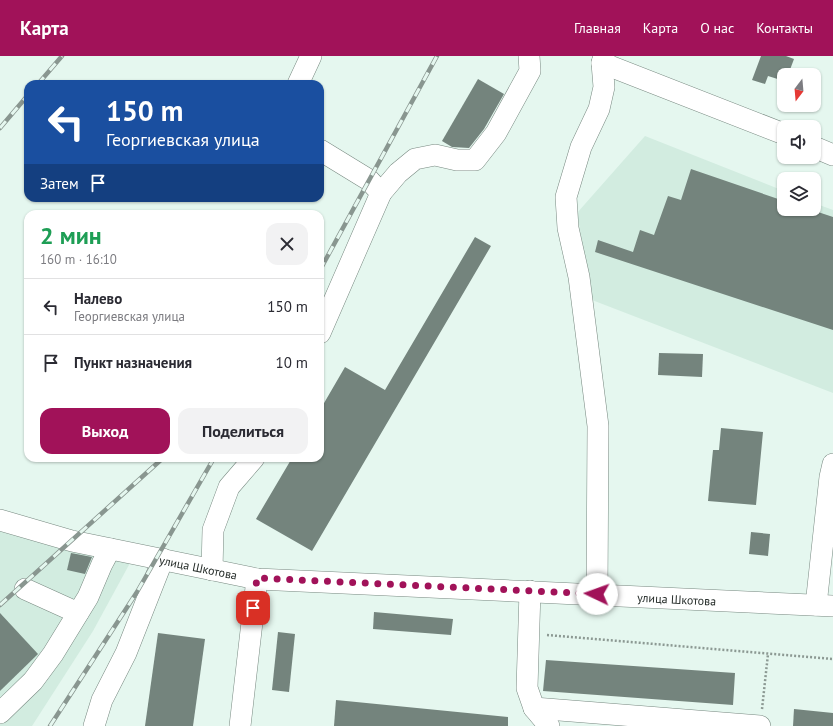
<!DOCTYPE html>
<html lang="ru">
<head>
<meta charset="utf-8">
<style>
	:root { --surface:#fff; --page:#f2f2f3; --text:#2b2b33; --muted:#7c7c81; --line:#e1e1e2; --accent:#a11259 }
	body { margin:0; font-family:"PT Sans",sans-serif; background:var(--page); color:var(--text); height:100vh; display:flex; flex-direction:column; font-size:15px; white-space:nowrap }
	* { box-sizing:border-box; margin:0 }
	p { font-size:13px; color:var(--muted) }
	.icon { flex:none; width:22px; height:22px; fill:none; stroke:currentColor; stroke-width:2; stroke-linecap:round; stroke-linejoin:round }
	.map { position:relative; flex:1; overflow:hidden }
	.details { position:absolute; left:24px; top:154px; width:300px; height:252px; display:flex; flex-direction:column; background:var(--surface); border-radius:12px; box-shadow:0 1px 3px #0004 }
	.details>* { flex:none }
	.banner { position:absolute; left:24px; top:24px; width:300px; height:122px; border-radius:12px; box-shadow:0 1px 3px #0004; background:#1a4fa0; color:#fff; overflow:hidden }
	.needle { width:26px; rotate:196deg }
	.fabs { position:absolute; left:777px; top:12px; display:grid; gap:8px }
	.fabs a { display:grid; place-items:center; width:44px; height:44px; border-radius:8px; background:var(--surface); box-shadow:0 1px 3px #0004; font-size:20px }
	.pin { position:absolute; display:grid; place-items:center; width:34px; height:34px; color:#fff; margin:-17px; border-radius:8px; box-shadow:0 2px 6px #0006 }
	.me { position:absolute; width:44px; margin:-22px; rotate:273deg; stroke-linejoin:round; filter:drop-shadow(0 0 3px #0008) }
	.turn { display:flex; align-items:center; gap:14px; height:84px; padding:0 16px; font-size:18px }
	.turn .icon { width:52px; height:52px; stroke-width:2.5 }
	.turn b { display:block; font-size:28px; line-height:34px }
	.then { display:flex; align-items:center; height:38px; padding:0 16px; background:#0003; gap:8px; font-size:15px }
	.round { display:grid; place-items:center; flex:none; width:42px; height:42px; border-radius:12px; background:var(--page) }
	.summary { display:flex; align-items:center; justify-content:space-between; height:68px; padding:0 16px }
	h1 { font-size:24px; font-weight:700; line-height:30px; color:#1e9e55 }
	.action { display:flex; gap:8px; margin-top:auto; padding:8px 16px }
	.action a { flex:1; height:46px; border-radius:12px; background:var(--accent); color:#fff; font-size:16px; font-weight:700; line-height:46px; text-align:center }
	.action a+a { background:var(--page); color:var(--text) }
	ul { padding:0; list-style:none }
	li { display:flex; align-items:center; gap:12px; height:56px; padding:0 16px; border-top:1px solid var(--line) }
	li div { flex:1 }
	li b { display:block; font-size:15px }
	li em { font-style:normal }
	header { display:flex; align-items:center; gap:24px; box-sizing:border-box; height:56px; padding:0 20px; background:var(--accent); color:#fff }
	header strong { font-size:19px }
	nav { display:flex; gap:22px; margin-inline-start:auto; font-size:14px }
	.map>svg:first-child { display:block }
	.built { fill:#d2ece0 }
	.building { fill:#74847d }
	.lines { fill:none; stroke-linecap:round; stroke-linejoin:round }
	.minor-casing { stroke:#788981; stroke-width:22 }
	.path { stroke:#8c9993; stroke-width:2.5; stroke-dasharray:2 2; stroke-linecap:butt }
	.minor { stroke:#fff; stroke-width:21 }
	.rail-casing { stroke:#899690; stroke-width:4.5 }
	.rail { stroke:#e5f7ef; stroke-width:3; stroke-dasharray:9; stroke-linecap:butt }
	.route { stroke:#a11259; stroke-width:7; stroke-dasharray:0 12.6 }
	.labels { text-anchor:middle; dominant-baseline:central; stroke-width:3; stroke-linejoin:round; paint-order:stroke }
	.street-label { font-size:12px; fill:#262d2a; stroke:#e5f7ef }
</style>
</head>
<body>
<header>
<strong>Карта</strong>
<nav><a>Главная</a><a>Карта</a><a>О нас</a><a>Контакты</a></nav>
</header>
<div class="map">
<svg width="833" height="670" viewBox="0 0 833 670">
	<rect width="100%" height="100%" fill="#e5f7ef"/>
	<g class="built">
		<polygon points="645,80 784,135 784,153 814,153 814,147 833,154 833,337 592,244 577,157"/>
		<polygon points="0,471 130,507 93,575 32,670 0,670"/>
	</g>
	<g class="building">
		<polygon points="761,0 786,0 794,3 788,19 784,19 784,25 768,20 765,28 752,24"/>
		<polygon points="478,23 504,38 484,73 469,92 452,91 442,85"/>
		<polygon points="691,113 784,145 784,153 809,153 833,161 833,274 595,196 598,184 633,196 640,174 654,179 668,140 681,144"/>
		<polygon points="475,181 491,190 312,495 256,463 292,402 320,402 320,354 345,311 385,334"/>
		<polygon points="659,297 703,298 702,321 658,319"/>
		<polygon points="721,372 763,376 756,449 708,445 713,394 719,394"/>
		<polygon points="751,476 770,478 768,500 749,498"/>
		<polygon points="71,497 92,501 85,518 67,514"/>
		<polygon points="374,556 453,563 451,579 373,573"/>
		<polygon points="0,557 38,598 0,635"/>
		<polygon points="278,576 295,578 289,636 272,634"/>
		<polygon points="158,577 205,583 193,670 145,670"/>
		<polygon points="546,604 735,617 733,649 543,635"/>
		<polygon points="336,644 508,661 508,670 334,670"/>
		<polygon points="794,653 833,657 833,670 793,670"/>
	</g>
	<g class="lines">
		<defs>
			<g id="minor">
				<polyline points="602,7 784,78"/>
				<polyline points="298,28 311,0"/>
				<polyline points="814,91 833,99"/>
				<polyline points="320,94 369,124 381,137 320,277"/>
				<polyline points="381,137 398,117 415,103 435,99 457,104 475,104 496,77 530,15 529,0"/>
				<path id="s1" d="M0,464L72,485L257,523L833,550"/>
				<polyline points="212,514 213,474 229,431 254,402"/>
				<polyline points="25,533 78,557"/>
				<polyline points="530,535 527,632 534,652 549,670"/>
				<polyline points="597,538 598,370 579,221 568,172 566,141 581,91 599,53 604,31 602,7 604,0"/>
				<polyline points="816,549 830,421 833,408"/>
				<polyline points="534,652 760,670"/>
				<polyline points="0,657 33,625 53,598 88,541 102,508 110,493"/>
				<polyline points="94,670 102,644 126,597 163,503"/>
				<polyline points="240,670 257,523"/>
			</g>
		</defs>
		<use href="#minor" class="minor-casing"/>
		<g class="path">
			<polyline points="547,579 833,603"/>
			<polyline points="762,653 768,598"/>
		</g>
		<use href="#minor" class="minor"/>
		<defs>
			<g id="rail">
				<polyline points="38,28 62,0"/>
				<polyline points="0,72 28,39"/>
				<polyline points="320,214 437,0"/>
				<polyline points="0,549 163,402"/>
				<polyline points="50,670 137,536 214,402"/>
			</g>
		</defs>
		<use href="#rail" class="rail-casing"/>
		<use href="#rail" class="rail"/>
	</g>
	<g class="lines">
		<polyline class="route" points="253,552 257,522 597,538"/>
	</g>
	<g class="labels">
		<g class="street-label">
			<text stroke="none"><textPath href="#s1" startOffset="204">улица Шкотова</textPath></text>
			<text stroke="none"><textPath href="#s1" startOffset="684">улица Шкотова</textPath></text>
		</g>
	</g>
</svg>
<div class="fabs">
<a><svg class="needle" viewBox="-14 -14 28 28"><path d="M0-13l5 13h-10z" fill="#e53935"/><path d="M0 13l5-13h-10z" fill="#7c7c81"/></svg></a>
<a><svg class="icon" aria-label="sound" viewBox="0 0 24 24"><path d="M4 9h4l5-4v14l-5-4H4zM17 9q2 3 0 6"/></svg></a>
<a><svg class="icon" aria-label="layers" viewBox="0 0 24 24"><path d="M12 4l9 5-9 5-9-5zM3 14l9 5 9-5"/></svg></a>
</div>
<div class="pin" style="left:253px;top:552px;background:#d93025"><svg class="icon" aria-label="arrive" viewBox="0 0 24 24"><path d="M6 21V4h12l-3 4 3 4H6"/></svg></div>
<svg class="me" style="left:597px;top:538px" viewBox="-20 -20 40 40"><circle r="19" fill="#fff"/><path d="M0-13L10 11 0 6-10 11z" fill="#a11259"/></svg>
<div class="banner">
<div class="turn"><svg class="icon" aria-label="left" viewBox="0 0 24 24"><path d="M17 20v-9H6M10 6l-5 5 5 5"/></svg><div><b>150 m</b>Георгиевская улица</div></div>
<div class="then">Затем<svg class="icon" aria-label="arrive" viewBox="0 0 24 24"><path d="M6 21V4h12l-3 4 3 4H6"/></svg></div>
</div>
<section class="details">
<div class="summary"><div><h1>2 мин</h1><p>160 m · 16:10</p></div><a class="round"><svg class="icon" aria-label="close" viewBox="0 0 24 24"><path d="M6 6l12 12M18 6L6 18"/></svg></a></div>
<ul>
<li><svg class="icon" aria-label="left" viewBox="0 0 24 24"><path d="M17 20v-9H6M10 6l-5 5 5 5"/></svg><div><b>Налево</b><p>Георгиевская улица</p></div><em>150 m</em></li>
<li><svg class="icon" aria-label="arrive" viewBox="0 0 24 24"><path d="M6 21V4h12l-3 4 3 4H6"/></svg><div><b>Пункт назначения</b></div><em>10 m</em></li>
</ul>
<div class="action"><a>Выход</a><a>Поделиться</a></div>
</section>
</div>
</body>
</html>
